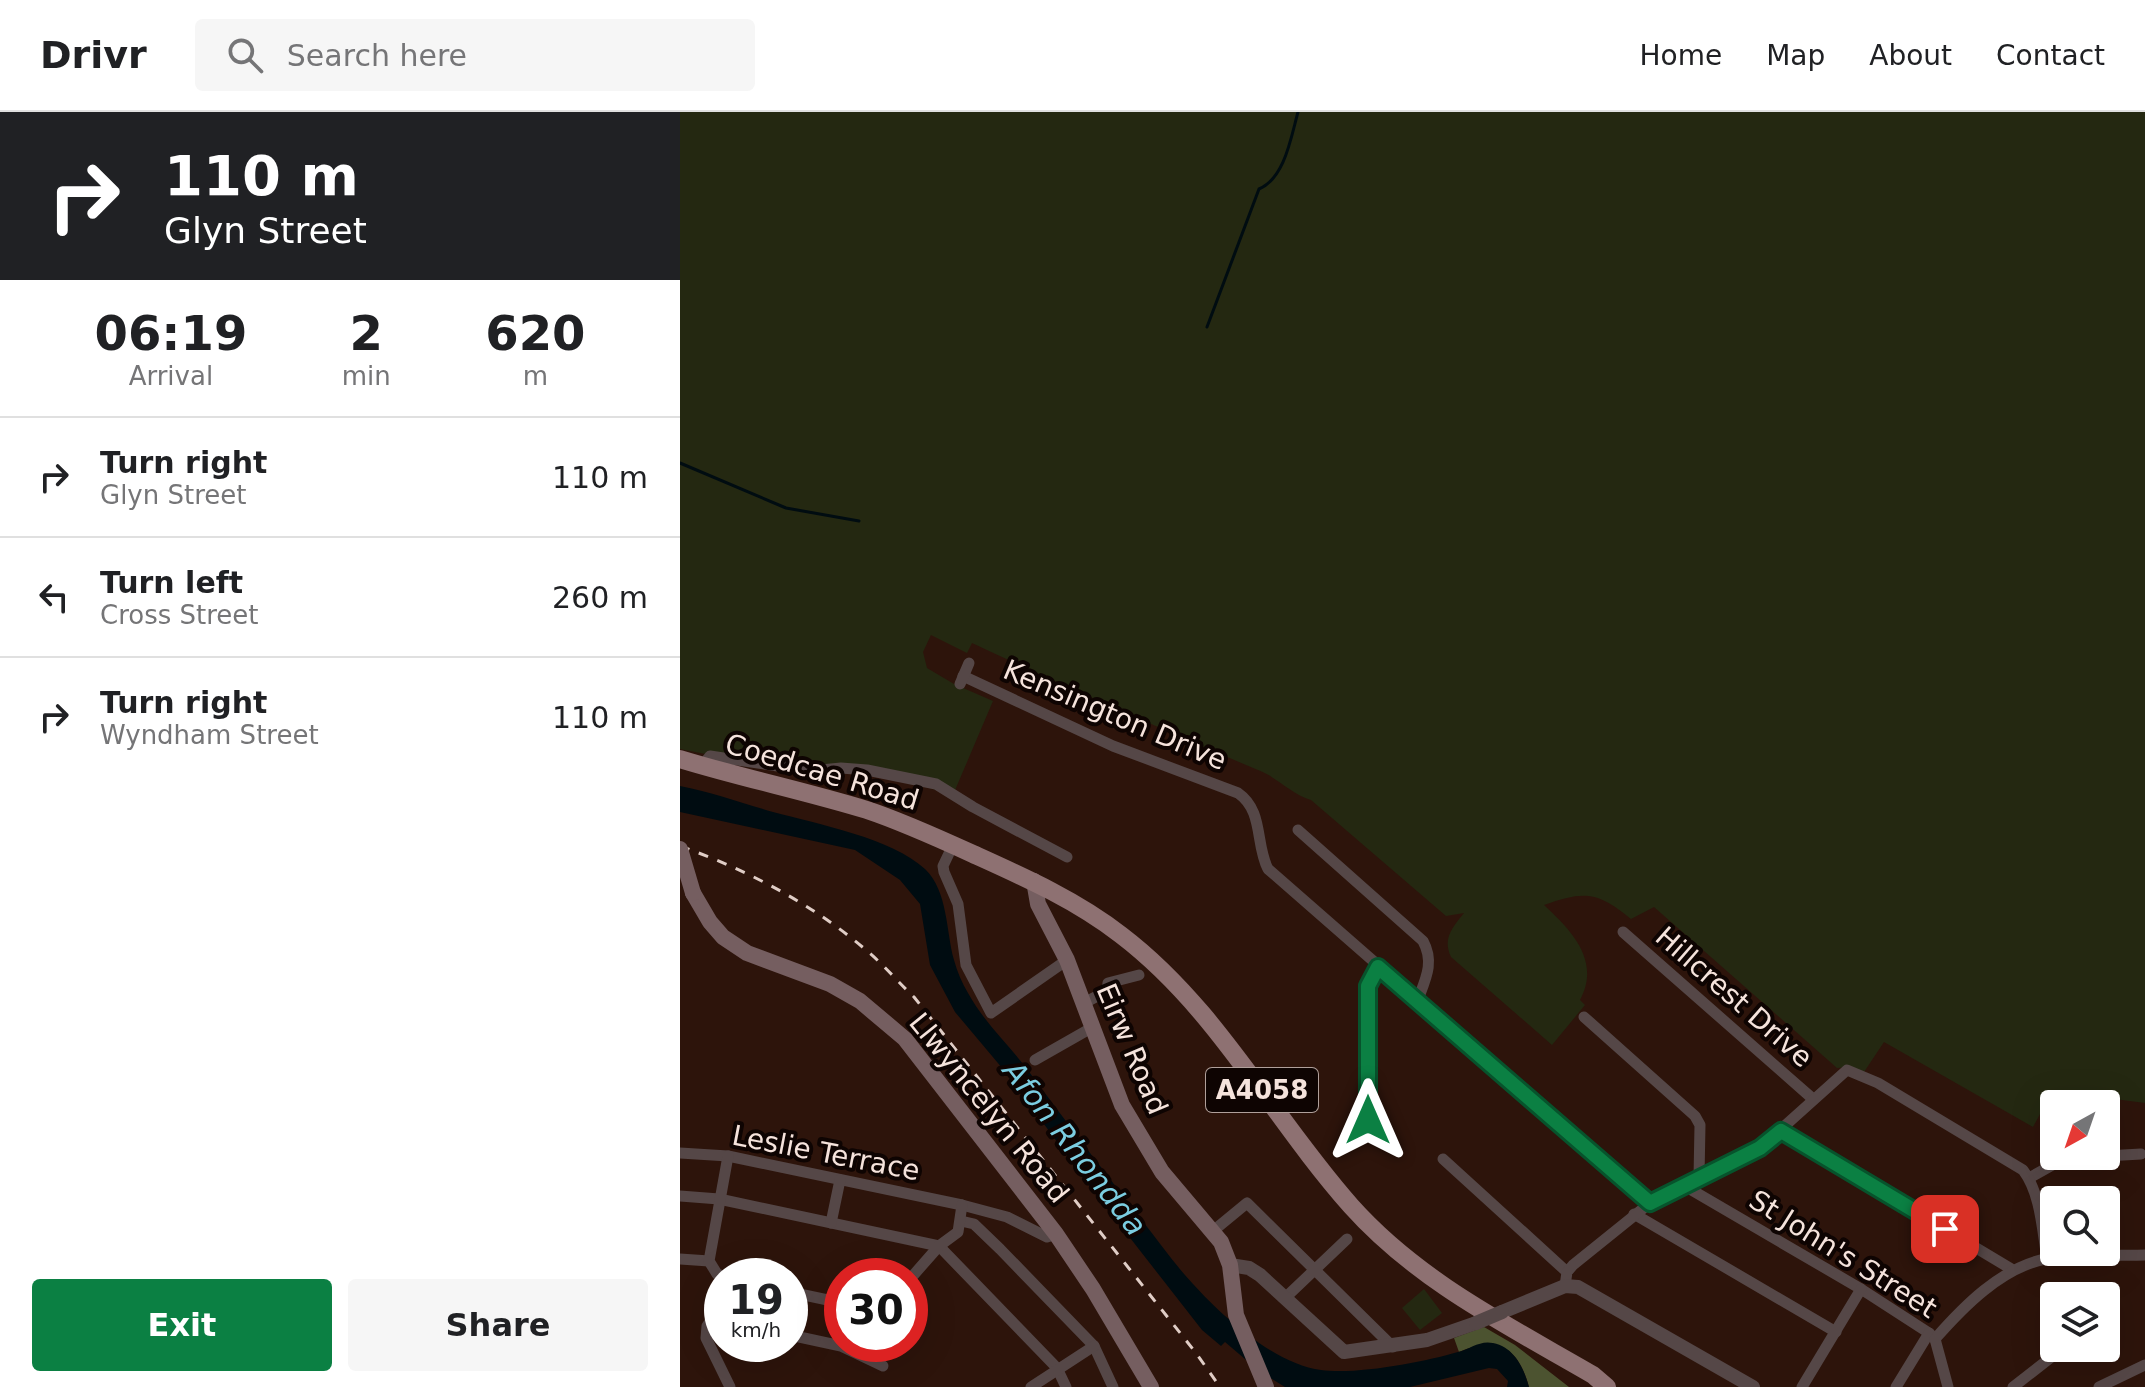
<!DOCTYPE html>
<html lang="en">
<head>
<meta charset="utf-8">
<style>
	:root { --surface:#fff; --page:#f6f6f6; --text:#202124; --muted:#757577; --line:#e0e0e0; --accent:#0b8043 }
	body { margin:0; font-family:"DejaVu Sans",sans-serif; background:var(--page); color:var(--text); height:100vh; display:flex; flex-direction:column; font-size:30px; white-space:nowrap }
	* { box-sizing:border-box; margin:0 }
	p { font-size:26px; color:var(--muted) }
	.icon { flex:none; width:44px; height:44px; fill:none; stroke:currentColor; stroke-width:2; stroke-linecap:round; stroke-linejoin:round }
	.map { position:relative; flex:1; overflow:hidden }
	.drawer { display:flex; flex-direction:column; background:var(--surface); width:680px }
	.drawer>* { flex:none }
	.hud { background:#202124; color:#fff; overflow:hidden }
	.needle { width:52px; rotate:220deg }
	.tools { position:absolute; left:1360px; top:978px; display:grid; gap:16px }
	.tools a { display:grid; place-items:center; width:80px; height:80px; border-radius:8px; background:var(--surface); box-shadow:0 8px 32px #0002; font-size:40px }
	.speed { position:absolute; left:24px; top:1146px; display:flex; gap:16px; font-size:40px; font-weight:700; text-align:center }
	.speed>* { display:grid; place-content:center; width:104px; height:104px; border-radius:50%; background:var(--surface); box-shadow:0 8px 32px #0002; line-height:1 }
	.speed small { font-size:20px; font-weight:400 }
	.speed .limit { border:12px solid #d22; background:#fff; color:#111 }
	.pin { position:absolute; display:grid; place-items:center; width:68px; height:68px; color:#fff; margin:-34px; border-radius:16px; box-shadow:0 4px 12px #0006 }
	.me { position:absolute; width:88px; margin:-44px; rotate:0deg; stroke-linejoin:round; filter:drop-shadow(0 0 6px #0008) }
	.turn { display:flex; align-items:center; gap:28px; height:168px; padding:0 32px; font-size:36px }
	.turn .icon { width:104px; height:104px; stroke-width:2.5 }
	.turn b { display:block; font-size:56px; line-height:68px }
	.eta { display:flex; justify-content:space-evenly; align-items:center; height:136px; text-align:center }
	.eta b { font-size:48px; font-weight:700; line-height:56px }
	.action { display:flex; gap:16px; margin-top:auto; padding:16px 32px }
	.action a { flex:1; height:92px; border-radius:8px; background:var(--accent); color:#fff; font-size:32px; font-weight:700; line-height:92px; text-align:center }
	.action a+a { background:var(--page); color:var(--text) }
	ul { padding:0; list-style:none }
	li { display:flex; align-items:center; gap:24px; height:120px; padding:0 32px; border-top:2px solid var(--line) }
	li div { flex:1 }
	li b { display:block; font-size:30px }
	li em { font-style:normal }
	header { display:flex; align-items:center; gap:48px; box-sizing:border-box; height:112px; padding:0 40px; background:var(--surface); border-bottom:2px solid var(--line) }
	header strong { font-size:38px }
	nav { display:flex; gap:44px; margin-inline-start:auto; font-size:28px }
	.search { width:560px; height:72px; background:var(--page); display:flex; align-items:center; gap:20px; box-sizing:border-box; padding:0 28px; border-radius:8px; color:var(--muted); font-size:30px }
	main { display:flex; flex:1; min-height:0 }
	.map>svg:first-child { display:block }
	.green { fill:#242811 }
	.forest { fill:#4c5330 }
	.water { fill:#000c11 }
	.lines { fill:none; stroke-linecap:round; stroke-linejoin:round }
	.stream { stroke:#000c11; stroke-width:3 }
	.minor { stroke:#554747; stroke-width:11 }
	.tertiary { stroke:#554747; stroke-width:14 }
	.secondary { stroke:#755e60; stroke-width:16 }
	.primary { stroke:#8e7172; stroke-width:18 }
	.rail { stroke:#e0cdc6; stroke-width:3; stroke-dasharray:10 10; stroke-linecap:butt }
	.tertiary-bridge { stroke:#554747; stroke-width:14 }
	.secondary-bridge { stroke:#755e60; stroke-width:16 }
	.route-casing { stroke:#07532c; stroke-width:20 }
	.route { stroke:#0b8043; stroke-width:14 }
	.labels { text-anchor:middle; dominant-baseline:central; stroke-width:8; stroke-linejoin:round; paint-order:stroke }
	.shield { fill:#0e0402; stroke:#b0a09b; stroke-width:2 }
	.shield-label { font-size:26px; font-weight:bold; fill:#f5e3dc }
	.street-label { font-size:28px; fill:#f5e3dc; stroke:#0e0402 }
	.water-label { font-size:30px; font-style:italic; fill:#7bcde1; stroke:#0e0402 }
</style>
</head>
<body>
<header>
<strong>Drivr</strong>
<div class="search"><svg class="icon" aria-label="search" viewBox="0 0 24 24"><circle cx="10" cy="10" r="6"/><path d="M15 15l6 6"/></svg>Search here</div>
<nav><a>Home</a><a>Map</a><a>About</a><a>Contact</a></nav>
</header>
<main>
<section class="drawer">
<div class="hud">
<div class="turn"><svg class="icon" aria-label="right" viewBox="0 0 24 24"><path d="M7 20v-9h11M14 6l5 5-5 5"/></svg><div><b>110 m</b>Glyn Street</div></div>
</div>
<div class="eta">
<div><b>06:19</b><p>Arrival</p></div>
<div><b>2</b><p>min</p></div>
<div><b>620</b><p>m</p></div>
</div>
<ul>
<li><svg class="icon" aria-label="right" viewBox="0 0 24 24"><path d="M7 20v-9h11M14 6l5 5-5 5"/></svg><div><b>Turn right</b><p>Glyn Street</p></div><em>110 m</em></li>
<li><svg class="icon" aria-label="left" viewBox="0 0 24 24"><path d="M17 20v-9H6M10 6l-5 5 5 5"/></svg><div><b>Turn left</b><p>Cross Street</p></div><em>260 m</em></li>
<li><svg class="icon" aria-label="right" viewBox="0 0 24 24"><path d="M7 20v-9h11M14 6l5 5-5 5"/></svg><div><b>Turn right</b><p>Wyndham Street</p></div><em>110 m</em></li>
</ul>
<div class="action"><a>Exit</a><a>Share</a></div>
</section>
<div class="map">
<svg width="1465" height="1275" viewBox="0 0 1465 1275">
	<rect width="100%" height="100%" fill="#2d140b"/>
	<g class="green">
		<path d="M0,0H1465V991L1427,986L1367,989L1353,1015L1204,930L1184,960L1169,955L1157,956L974,795L951,807C917,779 904,779 864,793C892,819 921,849 900,888L905,893L872,933L771,845C762,826 773,815 784,801L766,804L631,688C611,682 597,665 578,658C482,618 387,575 292,531L287,541L251,523L243,540L247,556L274,572L313,589L273,683L187,658L66,650L0,637Z"/>
		<polygon points="744,1177 762,1201 740,1218 722,1196"/>
	</g>
	<path class="forest" d="M804,1215L835,1233L889,1275H849C838,1234 817,1224 779,1240L774,1226Z"/>
	<path class="water" d="M0,674C31,680 62,691 93,700C137,712 212,726 245,757C268,779 266,819 274,848C277,859 282,871 288,881C304,910 327,931 347,957C384,1007 422,1057 460,1106C478,1128 494,1152 513,1172C543,1205 595,1252 641,1258C676,1263 744,1250 778,1240C790,1237 800,1228 813,1231C834,1235 844,1256 849,1275H827L828,1269L817,1257L809,1256L730,1275H605L579,1259L545,1230L541,1234L522,1218L408,1072L328,963L275,900L250,853L240,792L220,768L175,738L0,700Z"/>
	<g class="lines">
		<g class="stream">
			<path d="M527,215L579,77C605,66 611,25 618,0"/>
			<polyline points="0,351 106,396 179,409"/>
		</g>
		<g class="minor">
			<path d="M283,564L433,634L558,681C584,699 575,732 588,757L970,1091"/>
			<polyline points="280,572 289,551"/>
			<polyline points="22,654 30,644 131,659 161,656 187,658 256,672 293,695 387,745"/>
			<path d="M618,718L743,829C755,851 745,868 737,890"/>
			<polyline points="273,733 263,754 264,760 278,792 286,853 311,901 387,848"/>
			<polyline points="943,820 1133,987"/>
			<polyline points="404,891 427,879 428,871 459,863"/>
			<polyline points="904,905 1015,1004 1020,1013 1019,1065"/>
			<polyline points="355,948 413,915"/>
			<polyline points="688,1008 688,874 698,855"/>
			<polyline points="1101,1019 1333,1158"/>
			<polyline points="0,1041 48,1044 282,1093 327,1105 367,1125 376,1122"/>
			<polyline points="1426,1044 1461,1042"/>
			<polyline points="763,1047 887,1160"/>
			<polyline points="1349,1066 1385,1046 1418,1044"/>
			<polyline points="1003,1073 1181,1177 1249,1221 1255,1227"/>
			<polyline points="0,1084 39,1087 259,1134 377,1256 386,1275"/>
			<polyline points="954,1102 1156,1220"/>
			<polyline points="281,1109 294,1112 320,1137 414,1234 433,1275"/>
			<polyline points="151,1111 160,1068"/>
			<polyline points="533,1119 567,1091 713,1235"/>
			<polyline points="0,1147 29,1149"/>
			<polyline points="43,1164 37,1162 29,1149 48,1044"/>
			<polyline points="230,1167 259,1134 278,1120 282,1093"/>
			<path d="M885,1174L887,1160L893,1153L970,1091L1080,1036L1167,958L1198,971L1343,1058C1361,1082 1362,1118 1367,1146"/>
			<polyline points="110,1180 162,1191"/>
			<polyline points="605,1186 667,1127"/>
			<polyline points="42,1192 27,1214 26,1226 50,1275"/>
			<polyline points="110,1223 161,1234 203,1254"/>
			<polyline points="351,1275 414,1234"/>
			<polyline points="1122,1275 1181,1177"/>
			<polyline points="1216,1275 1249,1221"/>
			<path d="M1268,1275L1255,1227C1283,1195 1321,1156 1365,1147C1395,1141 1434,1144 1465,1143"/>
			<polyline points="1333,1275 1383,1236"/>
			<polyline points="1419,1275 1465,1253"/>
		</g>
		<g class="tertiary">
			<polyline points="550,1153 569,1156 580,1163 664,1240 747,1228 796,1211"/>
			<polyline points="822,1200 885,1174 898,1175 1073,1275"/>
		</g>
		<g class="secondary">
			<polyline points="354,769 358,792 387,848 442,993 482,1060 541,1130 550,1153 556,1203 586,1275"/>
			<polyline points="13,781 30,810 43,825 67,841 150,872 180,889 225,927 376,1122 413,1177 471,1275"/>
		</g>
		<path class="primary" d="M0,647C62,666 125,679 187,698C223,710 258,726 293,742C344,765 396,788 441,823C537,896 592,1005 671,1094C738,1169 827,1213 913,1263L927,1275"/>
		<path class="rail" d="M0,734C67,758 131,791 186,838C203,852 218,870 234,885L516,1241L540,1275"/>
		<polyline class="tertiary-bridge" points="796,1211 822,1200"/>
		<polyline class="secondary-bridge" points="0,737 13,781"/>
	</g>
	<g class="lines">
		<defs>
			<polyline id="route" points="688,1008 688,874 698,855 970,1091 1080,1036 1101,1019 1265,1117"/>
		</defs>
		<use href="#route" class="route-casing"/>
		<use href="#route" class="route"/>
	</g>
	<g class="labels">
		<rect class="shield" x="526" y="956" width="112" height="44" rx="6"/>
		<g class="shield-label">
			<text x="582" y="978">A4058</text>
		</g>
		<g class="street-label">
			<text transform="translate(435 603) rotate(23)">Kensington Drive</text>
			<text transform="translate(142 660) rotate(17)">Coedcae Road</text>
			<text transform="translate(1054 885) rotate(41)">Hillcrest Drive</text>
			<text transform="translate(452 937) rotate(67)">Eirw Road</text>
			<text transform="translate(309 996) rotate(51)">Llwyncelyn Road</text>
			<text transform="translate(146 1041) rotate(11)">Leslie Terrace</text>
			<text transform="translate(1163 1142) rotate(32)">St John's Street</text>
		</g>
		<g class="water-label">
			<text transform="translate(395 1036) rotate(52)">Afon Rhondda</text>
		</g>
	</g>
</svg>
<div class="tools">
<a><svg class="needle" viewBox="-14 -14 28 28"><path d="M0-13l5 13h-10z" fill="#e53935"/><path d="M0 13l5-13h-10z" fill="#757577"/></svg></a>
<a><svg class="icon" aria-label="search" viewBox="0 0 24 24"><circle cx="10" cy="10" r="6"/><path d="M15 15l6 6"/></svg></a>
<a><svg class="icon" aria-label="layers" viewBox="0 0 24 24"><path d="M12 4l9 5-9 5-9-5zM3 14l9 5 9-5"/></svg></a>
</div>
<div class="speed"><div>19<small>km/h</small></div><div class="limit">30</div></div>
<div class="pin" style="left:1265px;top:1117px;background:#d93025"><svg class="icon" aria-label="arrive" viewBox="0 0 24 24"><path d="M6 21V4h12l-3 4 3 4H6"/></svg></div>
<svg class="me" style="left:688px;top:1008px" viewBox="-20 -20 40 40"><path d="M0-17L14 15 0 8-14 15z" fill="#0b8043" stroke="#fff" stroke-width="4"/></svg>
</div>
</main>
</body>
</html>
